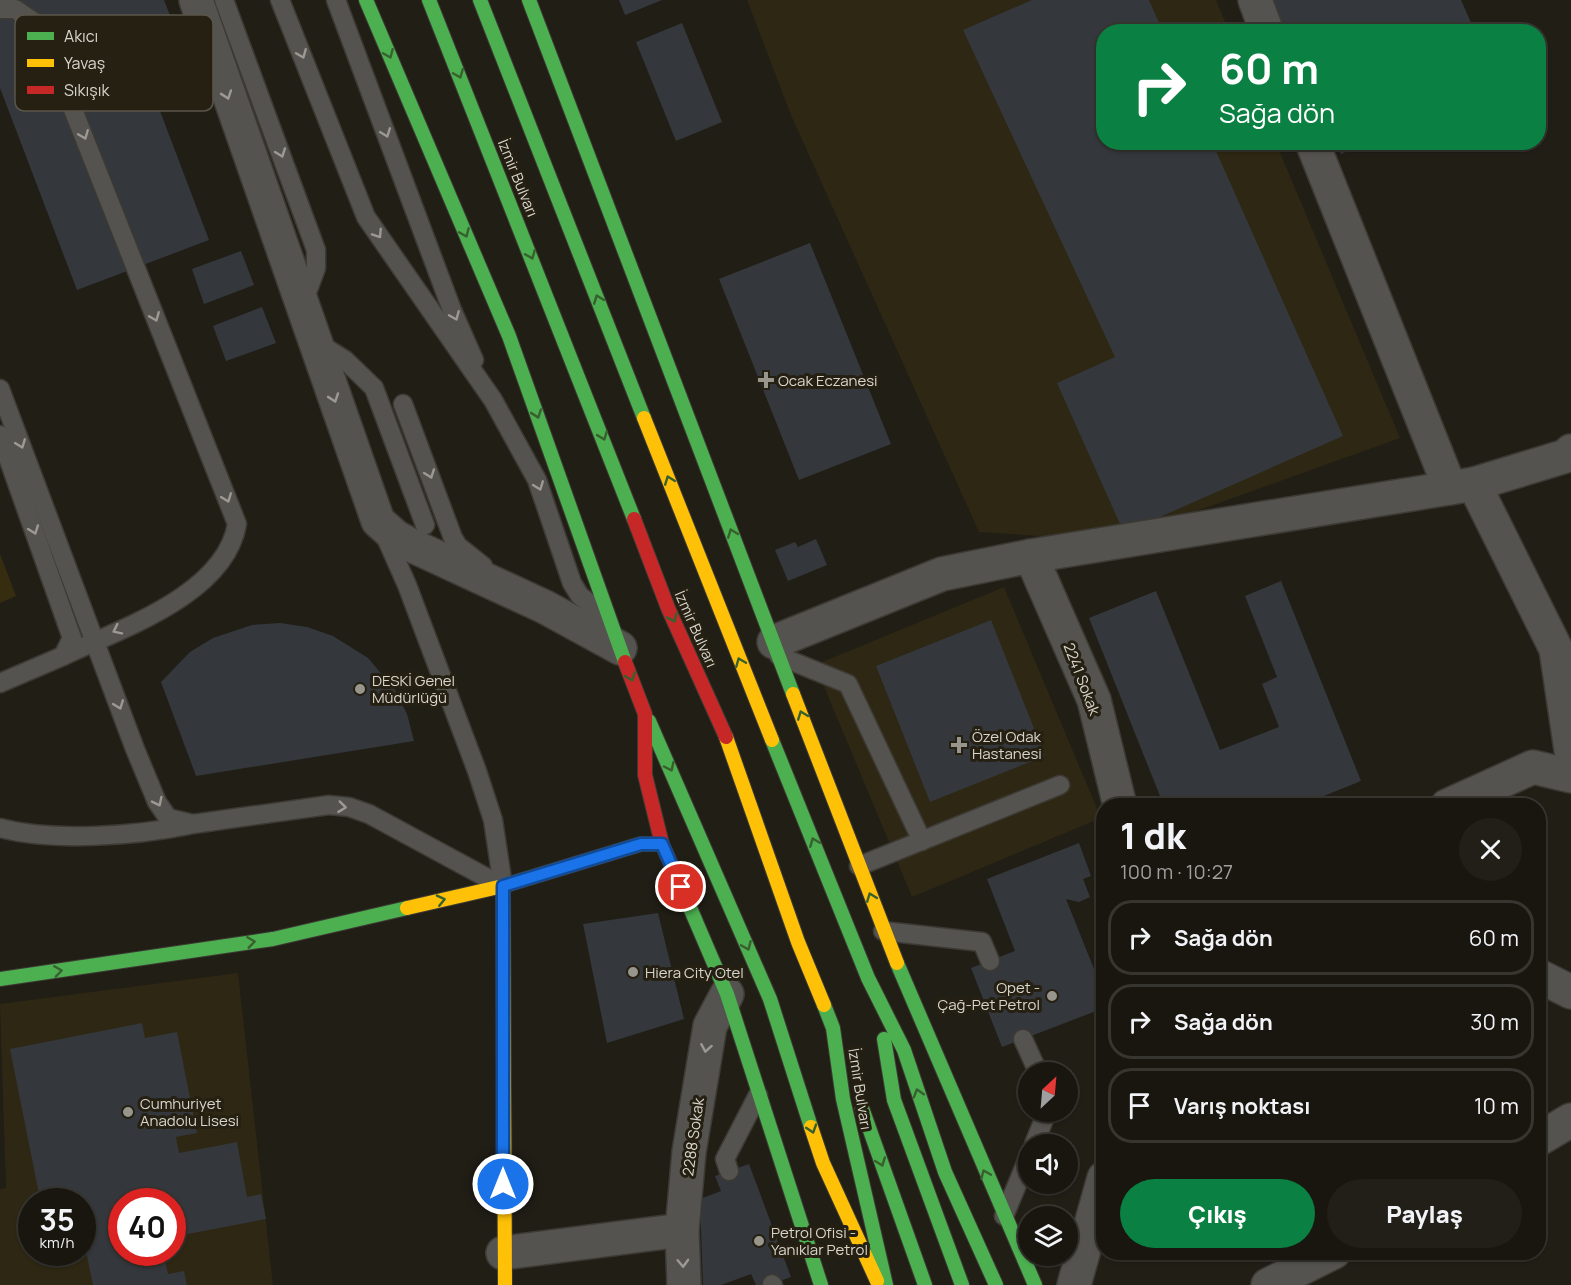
<!DOCTYPE html>
<html lang="tr">
<head>
<meta charset="utf-8">
<style>
	:root { --surface:#191610; --page:#221f19; --text:#f1f3f6; --muted:#9f9f9f; --line:#373530; --accent:#0b8043 }
	body { margin:0; font-family:Manrope,sans-serif; background:var(--page); color:var(--text); height:100vh; display:flex; flex-direction:column; font-size:22px; white-space:nowrap }
	* { box-sizing:border-box; margin:0 }
	p { font-size:20px; color:var(--muted) }
	.icon { flex:none; width:33px; height:33px; fill:none; stroke:currentColor; stroke-width:2; stroke-linecap:round; stroke-linejoin:round }
	.map { position:relative; flex:1; overflow:hidden }
	.side { position:absolute; left:1096px; top:798px; width:450px; height:462px; display:flex; flex-direction:column; background:var(--surface); border-radius:24px; box-shadow:0 2px 4px #0004,0 0 0 2px var(--line) }
	.side>* { flex:none }
	.hud { position:absolute; left:1096px; top:24px; width:450px; height:126px; border-radius:24px; box-shadow:0 2px 4px #0004,0 0 0 2px var(--line); background:#0b8043; color:#fff; overflow:hidden }
	.needle { width:39px; rotate:26deg }
	.tools { position:absolute; left:1018px; top:1062px; display:grid; gap:12px }
	.tools a { display:grid; place-items:center; width:60px; height:60px; border-radius:50%; background:var(--surface); box-shadow:0 2px 4px #0004,0 0 0 2px var(--line); font-size:30px }
	.speed { position:absolute; left:18px; top:1188px; display:flex; gap:12px; font-size:30px; font-weight:700; text-align:center }
	.speed>* { display:grid; place-content:center; width:78px; height:78px; border-radius:50%; background:var(--surface); box-shadow:0 2px 4px #0004,0 0 0 2px var(--line); line-height:1 }
	.speed small { font-size:15px; font-weight:400 }
	.speed .limit { border:9px solid #d22; background:#fff; color:#111 }
	.pin { position:absolute; display:grid; place-items:center; width:51px; height:51px; color:#fff; margin:-26px; border:3px solid #fff; border-radius:50%; box-shadow:0 2px 6px #0007 }
	.me { position:absolute; width:66px; margin:-33px; rotate:0deg; stroke-linejoin:round; filter:drop-shadow(0 0 4px #0008) }
	.turn { display:flex; align-items:center; gap:21px; height:126px; padding:0 24px; font-size:27px }
	.turn .icon { width:78px; height:78px; stroke-width:2.5 }
	.turn b { display:block; font-size:42px; line-height:51px }
	.round { display:grid; place-items:center; flex:none; width:63px; height:63px; border-radius:32px; background:var(--page) }
	.head { display:flex; align-items:center; justify-content:space-between; height:102px; padding:0 24px }
	h1 { font-size:36px; font-weight:800; line-height:45px }
	.button { display:flex; gap:12px; margin-top:auto; padding:12px 24px }
	.button a { flex:1; height:69px; border-radius:36px; background:var(--accent); color:#fff; font-size:24px; font-weight:800; line-height:69px; text-align:center }
	.button a+a { background:var(--page); color:var(--text) }
	ul { padding:0; list-style:none }
	li { display:flex; align-items:center; gap:18px; height:75px; margin:0 12px 9px; padding:0 12px; border:3px solid var(--line); border-radius:24px }
	li div { flex:1 }
	li b { display:block; font-size:22px }
	li em { font-style:normal }
	.map>svg:first-child { display:block }
	.built { fill:#2d2713; fill-rule:evenodd }
	.green { fill:#362d11 }
	.building { fill:#34383c }
	.lines { fill:none; stroke-linecap:round; stroke-linejoin:round }
	.lane-casing { stroke:#3d3a34; stroke-width:21 }
	.street-casing { stroke:#3d3a34; stroke-width:36 }
	.fast-casing { stroke:#3d3a34; stroke-width:16 }
	.slow-casing { stroke:#3d3a34; stroke-width:16 }
	.jam-casing { stroke:#3d3a34; stroke-width:16 }
	.lane { stroke:#54534f; stroke-width:18 }
	.street { stroke:#54534f; stroke-width:33 }
	.fast { stroke:#4caf50; stroke-width:14 }
	.slow { stroke:#ffc107; stroke-width:14 }
	.jam { stroke:#c62828; stroke-width:14 }
	.oneway { stroke:#9d9a94 }
	.oneway2 { stroke:#37602e }
	.route-casing { stroke:#114b97; stroke-width:15 }
	.route { stroke:#1a73e8; stroke-width:10 }
	.poi-dot { fill:#98958c; stroke:#252012; stroke-width:2 }
	.labels { text-anchor:middle; dominant-baseline:central; stroke-width:6; stroke-linejoin:round; paint-order:stroke }
	.street-label { font-size:15px; fill:#d8d5cc; stroke:#252012 }
	.poi-label { font-size:15px; fill:#d8d5cc; stroke:#252012; text-anchor:start }
	.key { fill:#252012; stroke:#5b564a; stroke-width:1.5 }
	.key-label { font-size:16px; fill:#d8d5cc }
</style>
</head>
<body>
<div class="map">
<svg width="1571" height="1285" viewBox="0 0 1571 1285">
	<rect width="100%" height="100%" fill="#211e16"/>
	<g class="built">
		<polygon points="747,0 1216,0 1229,31 1104,32 1104,142 1276,143 1400,438 1113,541 979,532 791,115"/>
		<polygon points="1004,587 1101,818 912,897 815,665"/>
		<path d="M238,973L273,1285H0V1189L6,1188L0,1004ZM32,1202H82V1252H32ZM122,1202H172V1252H122Z"/>
	</g>
	<polygon class="green" points="0,554 16,596 0,603"/>
	<g class="building">
		<polygon points="0,0 164,0 185,54 144,69 209,240 77,290 0,88"/>
		<polygon points="619,0 662,0 625,15"/>
		<polygon points="1032,0 1149,0 1163,32 1104,32 1104,142 1212,142 1343,436 1124,533 1057,383 1115,357 963,30"/>
		<polygon points="1272,0 1461,0 1475,32 1286,32"/>
		<polygon points="682,23 722,122 676,141 636,42"/>
		<polygon points="1335,142 1368,142 1341,154"/>
		<polygon points="810,243 891,444 799,480 719,279"/>
		<polygon points="241,251 254,285 204,304 192,269"/>
		<polygon points="262,307 276,343 226,361 213,326"/>
		<polygon points="816,539 827,565 788,581 775,550 795,542 798,547"/>
		<polygon points="1281,581 1361,781 1299,806 1164,806 1089,618 1156,591 1220,750 1279,727 1262,684 1277,677 1245,596"/>
		<polygon points="991,620 1045,756 930,802 876,666"/>
		<polygon points="280,623 307,627 333,636 368,658 395,690 407,714 414,741 196,776 161,682 190,652 213,638 252,625"/>
		<polygon points="1079,843 1091,876 1083,879 1090,897 1079,902 1066,899 1104,994 1104,1008 1002,1047 971,968 1015,951 987,879"/>
		<polygon points="658,913 684,1019 607,1043 583,924"/>
		<polygon points="142,1023 145,1038 177,1032 197,1133 176,1137 179,1153 237,1142 247,1197 261,1194 266,1219 172,1237 172,1202 122,1202 122,1252 163,1252 168,1274 184,1271 187,1285 93,1285 82,1232 82,1202 76,1202 74,1192 40,1199 10,1049"/>
		<polygon points="749,1164 791,1277 769,1285 756,1285 751,1274 721,1285 703,1285 700,1199 721,1191 715,1176"/>
	</g>
	<g class="lines">
		<defs>
			<g id="lane">
				<polyline points="224,0 316,250 316,268 303,303"/>
				<polyline points="280,0 366,217 493,400 537,480 572,583 580,596 603,613"/>
				<polyline points="336,0 452,310 474,360"/>
				<path d="M0,9H15L40,26L237,524C225,595 120,629 63,656"/>
				<polyline points="318,343 345,360 374,388 425,525"/>
				<polyline points="0,389 135,749 157,802 168,818 193,824 329,805 349,807 369,814 502,886"/>
				<polyline points="403,404 453,538 458,546 483,566"/>
				<polyline points="0,435 72,638 63,656 0,683"/>
				<polyline points="383,531 407,585 477,771 493,820 503,886"/>
				<polyline points="779,656 848,684 922,841"/>
				<path d="M0,828C53,842 135,836 189,825"/>
				<polyline points="859,866 1060,785"/>
				<polyline points="883,931 982,942 990,961"/>
				<polyline points="1023,1039 1038,1072"/>
				<polyline points="1034,1144 1047,1112"/>
				<polyline points="729,1171 725,1159 758,1095"/>
				<polyline points="1004,1216 1029,1156"/>
				<polyline points="772,1284 773,1285"/>
			</g>
			<g id="street">
				<polyline points="196,0 378,521 396,537 413,546 545,607 620,648"/>
				<polyline points="1255,0 1267,32"/>
				<polyline points="1312,142 1450,488"/>
				<polyline points="1474,484 1556,649 1571,750"/>
				<polyline points="1031,556 1094,700 1120,806"/>
				<polyline points="774,642 942,574 1031,556 1474,484 1566,456 1571,451"/>
				<polyline points="1447,806 1533,767 1571,776"/>
				<polyline points="1539,976 1571,992"/>
				<polyline points="1539,1139 1571,1120"/>
				<polyline points="503,1253 682,1230"/>
				<polyline points="684,1285 682,1230 689,1152 710,1026 727,994"/>
				<polyline points="1074,1285 1104,1178"/>
				<polyline points="1268,1285 1334,1252"/>
			</g>
			<g id="fast">
				<polyline points="366,0 509,336 625,662"/>
				<polyline points="429,0 634,519"/>
				<polyline points="480,0 644,418"/>
				<polyline points="529,0 793,694"/>
				<polyline points="649,721 770,999 811,1127"/>
				<polyline points="772,740 868,978 904,1050 945,1172 996,1285"/>
				<polyline points="682,889 727,994 821,1285"/>
				<polyline points="897,963 1035,1285"/>
				<polyline points="0,979 273,939 407,908"/>
				<polyline points="824,1005 833,1028 843,1099 886,1285"/>
				<polyline points="884,1039 894,1100 962,1285"/>
				<polyline points="862,1108 925,1285"/>
			</g>
			<g id="slow">
				<polyline points="644,418 772,740"/>
				<polyline points="793,694 897,963"/>
				<polyline points="726,737 798,942 824,1005"/>
				<polyline points="503,886 505,1285"/>
				<polyline points="407,908 503,886 641,844 662,844"/>
				<polyline points="811,1127 823,1163 877,1281"/>
			</g>
			<g id="jam">
				<polyline points="634,519 668,608 726,737"/>
				<polyline points="625,662 645,714 645,775 662,844 682,889"/>
			</g>
		</defs>
		<use href="#lane" class="lane-casing"/>
		<use href="#street" class="street-casing"/>
		<use href="#fast" class="fast-casing"/>
		<use href="#slow" class="slow-casing"/>
		<use href="#jam" class="jam-casing"/>
		<use href="#lane" class="lane"/>
		<use href="#street" class="street"/>
		<use href="#fast" class="fast"/>
		<use href="#slow" class="slow"/>
		<use href="#jam" class="jam"/>
	</g>
	<defs><path id="oneway-chevron" d="M-2-3.5L2.5 0L-2 3.5" fill="none" stroke-width="1.6" stroke-linecap="round" stroke-linejoin="round" transform="scale(1.5)"/></defs>
	<g class="oneway">
		<use href="#oneway-chevron" transform="translate(302 54) rotate(68)"/>
		<use href="#oneway-chevron" transform="translate(227 95) rotate(71)"/>
		<use href="#oneway-chevron" transform="translate(386 133) rotate(69)"/>
		<use href="#oneway-chevron" transform="translate(84 135) rotate(68)"/>
		<use href="#oneway-chevron" transform="translate(281 153) rotate(70)"/>
		<use href="#oneway-chevron" transform="translate(378 234) rotate(57)"/>
		<use href="#oneway-chevron" transform="translate(455 316) rotate(67)"/>
		<use href="#oneway-chevron" transform="translate(155 317) rotate(68)"/>
		<use href="#oneway-chevron" transform="translate(334 398) rotate(71)"/>
		<use href="#oneway-chevron" transform="translate(21 444) rotate(69)"/>
		<use href="#oneway-chevron" transform="translate(430 474) rotate(70)"/>
		<use href="#oneway-chevron" transform="translate(539 486) rotate(69)"/>
		<use href="#oneway-chevron" transform="translate(227 498) rotate(69)"/>
		<use href="#oneway-chevron" transform="translate(34 530) rotate(70)"/>
		<use href="#oneway-chevron" transform="translate(117 630) rotate(154)"/>
		<use href="#oneway-chevron" transform="translate(119 705) rotate(69)"/>
		<use href="#oneway-chevron" transform="translate(158 802) rotate(64)"/>
		<use href="#oneway-chevron" transform="translate(342 807) rotate(7)"/>
		<use href="#oneway-chevron" transform="translate(706 1048) rotate(100)"/>
		<use href="#oneway-chevron" transform="translate(683 1263) rotate(88)"/>
	</g>
	<g class="oneway2">
		<use href="#oneway-chevron" transform="translate(389 54) rotate(67)"/>
		<use href="#oneway-chevron" transform="translate(459 74) rotate(68)"/>
		<use href="#oneway-chevron" transform="translate(465 233) rotate(67)"/>
		<use href="#oneway-chevron" transform="translate(531 255) rotate(68)"/>
		<use href="#oneway-chevron" transform="translate(598 299) rotate(-111)"/>
		<use href="#oneway-chevron" transform="translate(537 414) rotate(71)"/>
		<use href="#oneway-chevron" transform="translate(603 436) rotate(69)"/>
		<use href="#oneway-chevron" transform="translate(669 480) rotate(-111)"/>
		<use href="#oneway-chevron" transform="translate(732 533) rotate(-111)"/>
		<use href="#oneway-chevron" transform="translate(673 618) rotate(66)"/>
		<use href="#oneway-chevron" transform="translate(740 662) rotate(-112)"/>
		<use href="#oneway-chevron" transform="translate(631 677) rotate(69)"/>
		<use href="#oneway-chevron" transform="translate(802 715) rotate(-111)"/>
		<use href="#oneway-chevron" transform="translate(670 767) rotate(65)"/>
		<use href="#oneway-chevron" transform="translate(814 842) rotate(-112)"/>
		<use href="#oneway-chevron" transform="translate(871 897) rotate(-111)"/>
		<use href="#oneway-chevron" transform="translate(441 900) rotate(-13)"/>
		<use href="#oneway-chevron" transform="translate(251 942) rotate(-8)"/>
		<use href="#oneway-chevron" transform="translate(747 946) rotate(67)"/>
		<use href="#oneway-chevron" transform="translate(58 971) rotate(-8)"/>
		<use href="#oneway-chevron" transform="translate(918 1093) rotate(-107)"/>
		<use href="#oneway-chevron" transform="translate(812 1129) rotate(72)"/>
		<use href="#oneway-chevron" transform="translate(881 1162) rotate(70)"/>
		<use href="#oneway-chevron" transform="translate(985 1174) rotate(-113)"/>
	</g>
	<g class="lines">
		<defs>
			<polyline id="route" points="503,1184 503,886 641,844 662,844 681,887"/>
		</defs>
		<use href="#route" class="route-casing"/>
		<use href="#route" class="route"/>
	</g>
	<g class="poi-dot">
		<path d="M763 371h6v6h6v6h-6v6h-6v-6h-6v-6h6z"/>
		<circle cx="360" cy="689" r="6"/>
		<path d="M956 736h6v6h6v6h-6v6h-6v-6h-6v-6h6z"/>
		<circle cx="633" cy="972" r="6"/>
		<circle cx="1052" cy="996" r="6"/>
		<circle cx="128" cy="1112" r="6"/>
		<circle cx="759" cy="1241" r="6"/>
	</g>
	<g class="labels">
		<g class="street-label">
			<text transform="translate(518 178) rotate(68)">İzmir Bulvarı</text>
			<text transform="translate(696 629) rotate(66)">İzmir Bulvarı</text>
			<text transform="translate(1082 679) rotate(69)">2241 Sokak</text>
			<text transform="translate(860 1089) rotate(81)">İzmir Bulvarı</text>
			<text transform="translate(693 1137) rotate(-82)">2288 Sokak</text>
		</g>
		<g class="poi-label">
			<text x="778" y="380">Ocak Eczanesi</text>
			<text x="372" y="680">DESKİ Genel<tspan x="372" dy="17">Müdürlüğü</tspan></text>
			<text x="972" y="736">Özel Odak<tspan x="972" dy="17">Hastanesi</tspan></text>
			<text x="645" y="972">Hiera City Otel</text>
			<text x="1040" y="987" text-anchor="end">Opet -<tspan x="1040" dy="17">Çağ-Pet Petrol</tspan></text>
			<text x="140" y="1103">Cumhuriyet<tspan x="140" dy="17">Anadolu Lisesi</tspan></text>
			<text x="771" y="1232">Petrol Ofisi -<tspan x="771" dy="17">Yanıklar Petrol</tspan></text>
		</g>
	</g>
	<rect x="15" y="15" width="198" height="96" rx="9" class="key"/>
	<rect x="27" y="32" width="27" height="8" fill="#4caf50"/>
	<rect x="27" y="59" width="27" height="8" fill="#ffc107"/>
	<rect x="27" y="86" width="27" height="8" fill="#c62828"/>
	<g class="key-label">
		<text x="64" y="42">Akıcı</text>
		<text x="64" y="69">Yavaş</text>
		<text x="64" y="96">Sıkışık</text>
	</g>
</svg>
<div class="tools">
<a><svg class="needle" viewBox="-14 -14 28 28"><path d="M0-13l5 13h-10z" fill="#e53935"/><path d="M0 13l5-13h-10z" fill="#9f9f9f"/></svg></a>
<a><svg class="icon" aria-label="sound" viewBox="0 0 24 24"><path d="M4 9h4l5-4v14l-5-4H4zM17 9q2 3 0 6"/></svg></a>
<a><svg class="icon" aria-label="layers" viewBox="0 0 24 24"><path d="M12 4l9 5-9 5-9-5zM3 14l9 5 9-5"/></svg></a>
</div>
<div class="speed"><div>35<small>km/h</small></div><div class="limit">40</div></div>
<div class="pin" style="left:681px;top:887px;background:#d93025"><svg class="icon" aria-label="arrive" viewBox="0 0 24 24"><path d="M6 21V4h12l-3 4 3 4H6"/></svg></div>
<svg class="me" style="left:503px;top:1184px" viewBox="-20 -20 40 40"><circle r="17" fill="#1a73e8" stroke="#fff" stroke-width="3"/><path d="M0-11L8 9 0 5-8 9z" fill="#fff"/></svg>
<div class="hud">
<div class="turn"><svg class="icon" aria-label="right" viewBox="0 0 24 24"><path d="M7 20v-9h11M14 6l5 5-5 5"/></svg><div><b>60 m</b>Sağa dön</div></div>
</div>
<section class="side">
<div class="head"><div><h1>1 dk</h1><p>100 m · 10:27</p></div><a class="round"><svg class="icon" aria-label="close" viewBox="0 0 24 24"><path d="M6 6l12 12M18 6L6 18"/></svg></a></div>
<ul>
<li><svg class="icon" aria-label="right" viewBox="0 0 24 24"><path d="M7 20v-9h11M14 6l5 5-5 5"/></svg><div><b>Sağa dön</b></div><em>60 m</em></li>
<li><svg class="icon" aria-label="right" viewBox="0 0 24 24"><path d="M7 20v-9h11M14 6l5 5-5 5"/></svg><div><b>Sağa dön</b></div><em>30 m</em></li>
<li><svg class="icon" aria-label="arrive" viewBox="0 0 24 24"><path d="M6 21V4h12l-3 4 3 4H6"/></svg><div><b>Varış noktası</b></div><em>10 m</em></li>
</ul>
<div class="button"><a>Çıkış</a><a>Paylaş</a></div>
</section>
</div>
</body>
</html>
